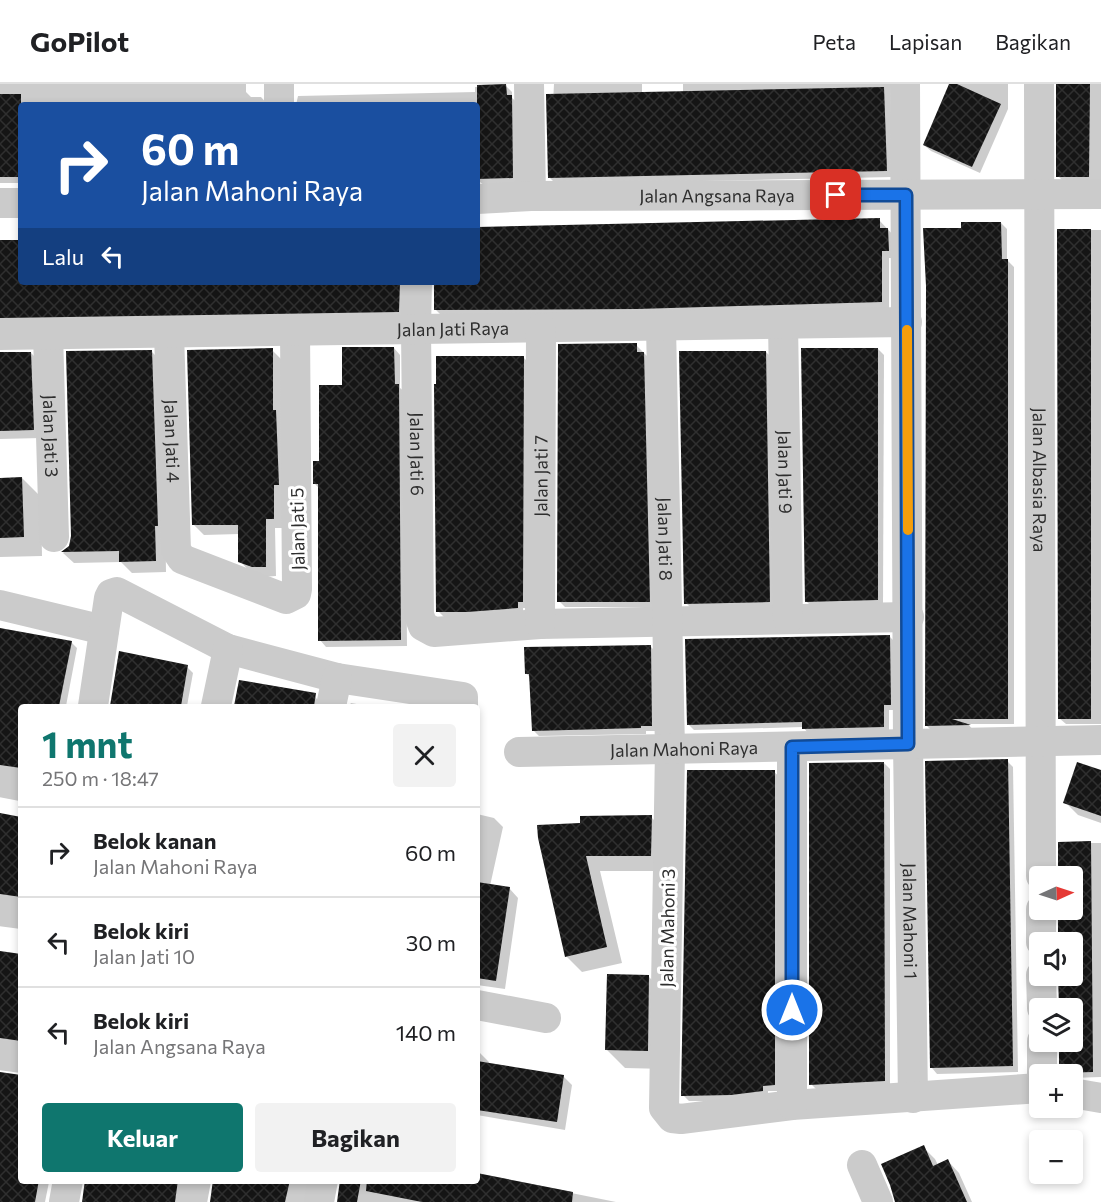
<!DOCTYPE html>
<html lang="id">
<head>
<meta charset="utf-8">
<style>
	:root { --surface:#fff; --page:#f2f2f2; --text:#202124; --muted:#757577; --line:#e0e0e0; --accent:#0f766e }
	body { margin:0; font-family:Commissioner,sans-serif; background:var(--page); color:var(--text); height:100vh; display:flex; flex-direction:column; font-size:22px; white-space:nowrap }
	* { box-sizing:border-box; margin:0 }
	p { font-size:20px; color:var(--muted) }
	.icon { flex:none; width:33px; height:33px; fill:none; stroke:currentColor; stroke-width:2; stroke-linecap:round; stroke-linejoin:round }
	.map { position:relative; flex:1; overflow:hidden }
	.side { position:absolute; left:18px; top:620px; width:462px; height:480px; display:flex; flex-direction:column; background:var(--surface); border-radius:6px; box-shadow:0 3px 9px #0003 }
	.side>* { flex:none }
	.banner { position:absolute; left:18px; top:18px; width:462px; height:183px; border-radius:6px; box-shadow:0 3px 9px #0003; background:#1a4fa0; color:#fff; overflow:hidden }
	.needle { width:39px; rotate:87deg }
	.controls { position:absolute; left:1029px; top:782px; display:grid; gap:12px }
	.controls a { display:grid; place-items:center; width:54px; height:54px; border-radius:6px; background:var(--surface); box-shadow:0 3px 9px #0003; font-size:30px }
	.pin { position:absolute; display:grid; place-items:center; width:51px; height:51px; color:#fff; margin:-26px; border-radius:12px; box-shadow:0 3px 9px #0006 }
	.me { position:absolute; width:66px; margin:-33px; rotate:0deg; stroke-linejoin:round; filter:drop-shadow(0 0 4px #0008) }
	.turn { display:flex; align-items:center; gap:21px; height:126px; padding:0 24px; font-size:27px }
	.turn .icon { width:78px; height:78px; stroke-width:2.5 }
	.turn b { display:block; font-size:42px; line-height:51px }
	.then { display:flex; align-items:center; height:57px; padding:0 24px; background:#0003; gap:12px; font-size:22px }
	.round { display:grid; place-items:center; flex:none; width:63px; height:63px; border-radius:6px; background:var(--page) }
	.head { display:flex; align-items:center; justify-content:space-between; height:102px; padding:0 24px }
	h1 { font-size:36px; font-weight:700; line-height:45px; color:var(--accent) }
	.button { display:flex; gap:12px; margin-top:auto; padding:12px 24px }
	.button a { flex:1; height:69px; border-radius:6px; background:var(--accent); color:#fff; font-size:24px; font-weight:700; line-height:69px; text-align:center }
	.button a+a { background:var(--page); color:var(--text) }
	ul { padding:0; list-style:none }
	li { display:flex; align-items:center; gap:18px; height:90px; padding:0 24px; border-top:2px solid var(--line) }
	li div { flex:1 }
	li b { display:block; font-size:22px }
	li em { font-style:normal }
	header { display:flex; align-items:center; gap:36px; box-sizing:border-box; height:84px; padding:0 30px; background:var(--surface); border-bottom:2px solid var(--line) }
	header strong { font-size:28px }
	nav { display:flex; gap:33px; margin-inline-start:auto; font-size:21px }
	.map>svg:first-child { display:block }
	.shadow { fill:#0003 }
	.building { fill:url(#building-cross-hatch) }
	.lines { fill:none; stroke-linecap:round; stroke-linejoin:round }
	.street { stroke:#cbcbcb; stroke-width:30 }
	.route-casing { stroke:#114b97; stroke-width:15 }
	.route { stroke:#1a73e8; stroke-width:10 }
	.slow { stroke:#f59e0b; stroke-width:10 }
	.labels { text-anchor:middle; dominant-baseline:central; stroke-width:6; stroke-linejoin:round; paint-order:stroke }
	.street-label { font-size:18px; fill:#2e2e2e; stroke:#fff }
</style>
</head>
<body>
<header>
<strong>GoPilot</strong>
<nav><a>Peta</a><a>Lapisan</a><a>Bagikan</a></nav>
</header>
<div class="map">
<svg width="1101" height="1118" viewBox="0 0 1101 1118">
	<defs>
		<pattern id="building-cross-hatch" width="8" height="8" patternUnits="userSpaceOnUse" patternTransform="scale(1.5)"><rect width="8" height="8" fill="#151515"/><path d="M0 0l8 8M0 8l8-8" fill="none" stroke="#2f2f2f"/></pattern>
	</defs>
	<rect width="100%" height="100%" fill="#fff"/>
	<g class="shadow">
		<polygon points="0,0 246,0 246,8 251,13 261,13 268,21 21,21 21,99 0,99"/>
		<polygon points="554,0 642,0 642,10 683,9 683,0 890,0 893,93 556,100 549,93"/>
		<polygon points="951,0 1008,0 1008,25 980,89 931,67 924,61"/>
		<polygon points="1057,0 1101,0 1101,99 1065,99 1058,92"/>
		<polygon points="506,2 512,8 512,14 518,19 519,100 484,101 477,96 477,21 296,21 298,12 475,8 475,3"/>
		<polygon points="879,136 896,154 896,174 889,174 889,225 443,233 435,225 477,198 477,144"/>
		<polygon points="1001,139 1007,145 1007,176 1014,183 1014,640 968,640 974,647 933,648 927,642 963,145"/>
		<polygon points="1058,146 1101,146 1101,640 1066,640 1059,634"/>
		<polygon points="21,156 21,198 409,198 406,235 0,243 0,157"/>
		<polygon points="636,261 650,275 655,523 565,523 559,517"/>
		<polygon points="394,264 400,271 400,304 405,308 407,562 326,563 320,556 320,405 315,400 343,302"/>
		<polygon points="878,265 884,271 883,522 812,523 806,517"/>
		<polygon points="272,266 282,276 283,444 275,444 276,492 263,493 250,488 240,477 239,450 204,451 194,441"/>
		<polygon points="152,268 163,279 166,488 132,489 121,478 74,479 63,469 70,462"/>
		<polygon points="766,268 772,274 776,524 692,525 686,519"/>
		<polygon points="31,269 39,277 41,354 0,355 0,270"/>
		<polygon points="523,273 529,279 528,524 523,524 523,530 444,533 438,527"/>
		<polygon points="22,394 41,413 42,472 0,473 0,395"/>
		<polygon points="0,545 71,558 77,564 66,622 21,622 21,688 0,688"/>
		<polygon points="890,553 896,559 896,626 889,626 889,649 809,650 803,643 694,646 688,640"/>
		<polygon points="650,562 656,568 658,647 646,647 646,650 539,652 533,646 531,594 526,589"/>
		<polygon points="120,569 187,583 193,589 187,622 112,622"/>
		<polygon points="240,597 313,611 324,622 235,622"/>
		<polygon points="351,619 368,622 349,622"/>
		<polygon points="1007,677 1013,683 1018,988 937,990 932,984"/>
		<polygon points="884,679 890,685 890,1003 817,1006 811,1000"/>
		<polygon points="774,688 780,693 780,1007 768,1007 768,1013 738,1017 689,1017 683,1011"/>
		<polygon points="1101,688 1101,739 1078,731 1065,718"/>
		<polygon points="0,730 21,734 21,817 0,817"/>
		<polygon points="477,730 494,734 503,743 490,802 509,804 518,814 505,905 477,901"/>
		<polygon points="651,733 667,749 666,787 600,787 622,879 582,888 566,872 539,754"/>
		<polygon points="1060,759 1101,759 1101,993 1072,994 1072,990 1063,990 1061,988 1060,957 1072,957 1072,924 1061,924 1059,891 1072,891 1072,858 1059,858 1060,825 1072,825 1072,792 1060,792"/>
		<polygon points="0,868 21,872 21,963 0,965"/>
		<polygon points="648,892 667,911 666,985 625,984 606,965"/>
		<polygon points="477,968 480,969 489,978 488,981 563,992 572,1001 565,1046 477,1031"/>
		<polygon points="0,990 21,992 21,1096 62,1096 60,1100 49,1098 45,1118 0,1118"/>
		<polygon points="923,1063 935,1075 938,1081 948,1077 959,1089 972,1118 896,1118"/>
		<polygon points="477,1090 616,1118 338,1118 341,1096 477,1096"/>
		<polygon points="86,1096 189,1096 184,1118 83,1118"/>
		<polygon points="214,1096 316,1096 311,1118 211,1118"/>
	</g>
	<g class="building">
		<polygon points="506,0 507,11 512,11 513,94 477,95 477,1"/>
		<polygon points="949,0 957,0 1001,20 972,83 923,61"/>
		<polygon points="1056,0 1090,0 1089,93 1056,93"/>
		<polygon points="884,3 887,87 548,94 546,10"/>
		<rect x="0" y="10" width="21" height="83"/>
		<polygon points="880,134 880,144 888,144 889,167 882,167 882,218 637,225 434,226 434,198 477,198 477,143"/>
		<polygon points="961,138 1001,138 1002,175 1008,175 1008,635 952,635 971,641 925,642 926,202 923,144 961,144"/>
		<polygon points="1057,145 1091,145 1091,635 1058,635"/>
		<polygon points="0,156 21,156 21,198 45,198 45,201 173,198 400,198 399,228 0,234"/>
		<polygon points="637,259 637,268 644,268 650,518 557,518 558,260"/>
		<polygon points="342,263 394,263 395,300 399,300 401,556 318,557 318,400 313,400 313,377 319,377 319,301 342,301"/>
		<polygon points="273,264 273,326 276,326 279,401 274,401 274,435 266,435 266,483 252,483 238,478 238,441 192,441 187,266"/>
		<polygon points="801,264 878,264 878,516 805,518"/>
		<polygon points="152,266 158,442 155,442 156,477 119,478 119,467 61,468 69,462 71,452 66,267"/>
		<polygon points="679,267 766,267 770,518 684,520"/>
		<polygon points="0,268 31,268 34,346 0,347"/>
		<polygon points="436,272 524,272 523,518 518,518 518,524 467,528 436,528 434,300 436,300"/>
		<polygon points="22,393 24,453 0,454 0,394"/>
		<polygon points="0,544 72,557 59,622 21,622 21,684 0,681"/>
		<polygon points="890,551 891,621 884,621 884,643 802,645 802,638 687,641 685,555"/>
		<polygon points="651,561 652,642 641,642 641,644 532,647 529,590 525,590 524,563"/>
		<polygon points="119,567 188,581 181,622 110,622"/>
		<polygon points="239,596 316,609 314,622 234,622"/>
		<polygon points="1008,675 1013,982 930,984 925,677"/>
		<polygon points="884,678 885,997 809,1001 809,679"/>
		<polygon points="1077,678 1101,686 1101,732 1063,719"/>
		<polygon points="687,686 775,686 775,1001 763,1002 763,1007 731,1011 681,1012"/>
		<polygon points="0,729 21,733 21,813 0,810"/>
		<polygon points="652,731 651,772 586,772 607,863 565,873 538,754 537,741 580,739 580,732"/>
		<polygon points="1091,757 1093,988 1059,989 1059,957 1072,957 1072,924 1059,924 1058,891 1072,891 1072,858 1058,858 1058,825 1072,825 1072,792 1058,792 1058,758"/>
		<polygon points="477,798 510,803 496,897 477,894"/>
		<polygon points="0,867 21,870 21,957 0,954"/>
		<polygon points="607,890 649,891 648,967 605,966"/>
		<polygon points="477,977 564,991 557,1038 477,1026"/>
		<polygon points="0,988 21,991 21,1096 39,1096 35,1118 0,1118"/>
		<polygon points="924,1061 933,1082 948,1075 967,1118 895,1118 890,1101 881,1080"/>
		<polygon points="477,1089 573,1108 572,1118 422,1118 366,1107 367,1096 477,1096"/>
		<polygon points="85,1096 178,1096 175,1118 82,1118"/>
		<polygon points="213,1096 290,1096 285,1118 210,1118"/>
		<polygon points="340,1096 361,1096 357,1118 337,1118"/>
	</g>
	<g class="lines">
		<g class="street">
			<polyline points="279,0 279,21"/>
			<polyline points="529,0 531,112"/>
			<path id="s1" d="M905,0L908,660L913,1014"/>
			<path id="s2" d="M1039,0L1041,792"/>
			<path id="s3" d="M477,115L531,112L1101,110"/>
			<polyline points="0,119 21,119"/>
			<path id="s4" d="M417,198L416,245L419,531L423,542L434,548L540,540L909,533"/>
			<path id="s5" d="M783,240L788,535"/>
			<path id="s6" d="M661,243L670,665L664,1024L672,1034L681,1035L792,1021L1040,1004"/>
			<path id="s7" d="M169,249L176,466L182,475L286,515L296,510L297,505L295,247"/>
			<path id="s8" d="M48,250L54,453"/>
			<path id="s9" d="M0,251L907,238"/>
			<polyline points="0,521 104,546"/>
			<path id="s10" d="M540,540L541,244"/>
			<polyline points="93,622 109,514 111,510 117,508 228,565 337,594 463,613 463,622"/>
			<polyline points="216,622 228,565"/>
			<polyline points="331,622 337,594"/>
			<path id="s11" d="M519,668L1101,656"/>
			<polyline points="0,698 21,702"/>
			<polyline points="1041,825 1041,858"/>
			<polyline points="0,827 21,830"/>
			<polyline points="1041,891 1042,924"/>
			<polyline points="477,921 546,934"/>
			<polyline points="1042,957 1042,990"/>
			<polyline points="0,971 21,974"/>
			<polyline points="1072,1009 1101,1014"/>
			<polyline points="792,1021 792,663"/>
			<polyline points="862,1081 878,1118"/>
			<polyline points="64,1118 68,1096"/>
			<polyline points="192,1118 196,1096"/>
			<polyline points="319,1118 323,1096"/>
		</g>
	</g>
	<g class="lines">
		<defs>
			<polyline id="route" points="792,926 792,663 908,660 906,111 836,111"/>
		</defs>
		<use href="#route" class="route-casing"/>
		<use href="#route" class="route"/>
		<polyline class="slow" points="907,246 908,446"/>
	</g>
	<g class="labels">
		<g class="street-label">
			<text stroke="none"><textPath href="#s3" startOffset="240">Jalan Angsana Raya</textPath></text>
			<text stroke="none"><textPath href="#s9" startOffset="453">Jalan Jati Raya</textPath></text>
			<text stroke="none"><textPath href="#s8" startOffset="102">Jalan Jati 3</textPath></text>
			<text stroke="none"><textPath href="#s7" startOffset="108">Jalan Jati 4</textPath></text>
			<text stroke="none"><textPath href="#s4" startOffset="172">Jalan Jati 6</textPath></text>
			<text stroke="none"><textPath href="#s5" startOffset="148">Jalan Jati 9</textPath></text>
			<text stroke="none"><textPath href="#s10" startOffset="148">Jalan Jati 7</textPath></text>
			<text stroke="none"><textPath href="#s2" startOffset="396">Jalan Albasia Raya</textPath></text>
			<text transform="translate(297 445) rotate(-91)">Jalan Jati 5</text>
			<text stroke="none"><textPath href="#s6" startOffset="212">Jalan Jati 8</textPath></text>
			<text stroke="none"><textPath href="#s11" startOffset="165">Jalan Mahoni Raya</textPath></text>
			<text stroke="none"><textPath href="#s1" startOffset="837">Jalan Mahoni 1</textPath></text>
			<text transform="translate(667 844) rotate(-89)">Jalan Mahoni 3</text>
		</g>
	</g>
</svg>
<div class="controls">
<a><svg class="needle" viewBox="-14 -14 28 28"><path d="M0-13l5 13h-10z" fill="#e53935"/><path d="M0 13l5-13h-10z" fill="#757577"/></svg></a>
<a><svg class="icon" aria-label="sound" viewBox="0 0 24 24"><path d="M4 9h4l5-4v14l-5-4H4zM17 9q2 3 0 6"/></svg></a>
<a><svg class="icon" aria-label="layers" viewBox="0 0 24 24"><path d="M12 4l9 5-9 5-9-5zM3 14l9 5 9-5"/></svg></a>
<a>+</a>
<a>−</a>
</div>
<div class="pin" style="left:836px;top:111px;background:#d93025"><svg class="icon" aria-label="arrive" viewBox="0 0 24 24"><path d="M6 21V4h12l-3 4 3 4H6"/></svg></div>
<svg class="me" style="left:792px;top:926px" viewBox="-20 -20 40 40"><circle r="17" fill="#1a73e8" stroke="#fff" stroke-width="3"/><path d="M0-11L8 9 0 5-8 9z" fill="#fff"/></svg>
<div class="banner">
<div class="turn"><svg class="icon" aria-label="right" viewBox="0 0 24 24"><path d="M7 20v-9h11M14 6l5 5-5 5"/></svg><div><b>60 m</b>Jalan Mahoni Raya</div></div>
<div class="then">Lalu<svg class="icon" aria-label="left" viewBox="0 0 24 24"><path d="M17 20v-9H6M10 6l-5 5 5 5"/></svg></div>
</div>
<section class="side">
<div class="head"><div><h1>1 mnt</h1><p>250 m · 18:47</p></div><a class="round"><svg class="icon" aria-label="close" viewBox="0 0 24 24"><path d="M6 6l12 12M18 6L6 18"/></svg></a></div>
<ul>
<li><svg class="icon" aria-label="right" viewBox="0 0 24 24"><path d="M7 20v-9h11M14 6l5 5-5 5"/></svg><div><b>Belok kanan</b><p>Jalan Mahoni Raya</p></div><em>60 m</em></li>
<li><svg class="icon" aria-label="left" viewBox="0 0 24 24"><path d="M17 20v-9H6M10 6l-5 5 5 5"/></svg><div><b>Belok kiri</b><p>Jalan Jati 10</p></div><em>30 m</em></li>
<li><svg class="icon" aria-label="left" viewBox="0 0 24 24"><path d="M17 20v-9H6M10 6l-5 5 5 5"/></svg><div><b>Belok kiri</b><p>Jalan Angsana Raya</p></div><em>140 m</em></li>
</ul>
<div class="button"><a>Keluar</a><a>Bagikan</a></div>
</section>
</div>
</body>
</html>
